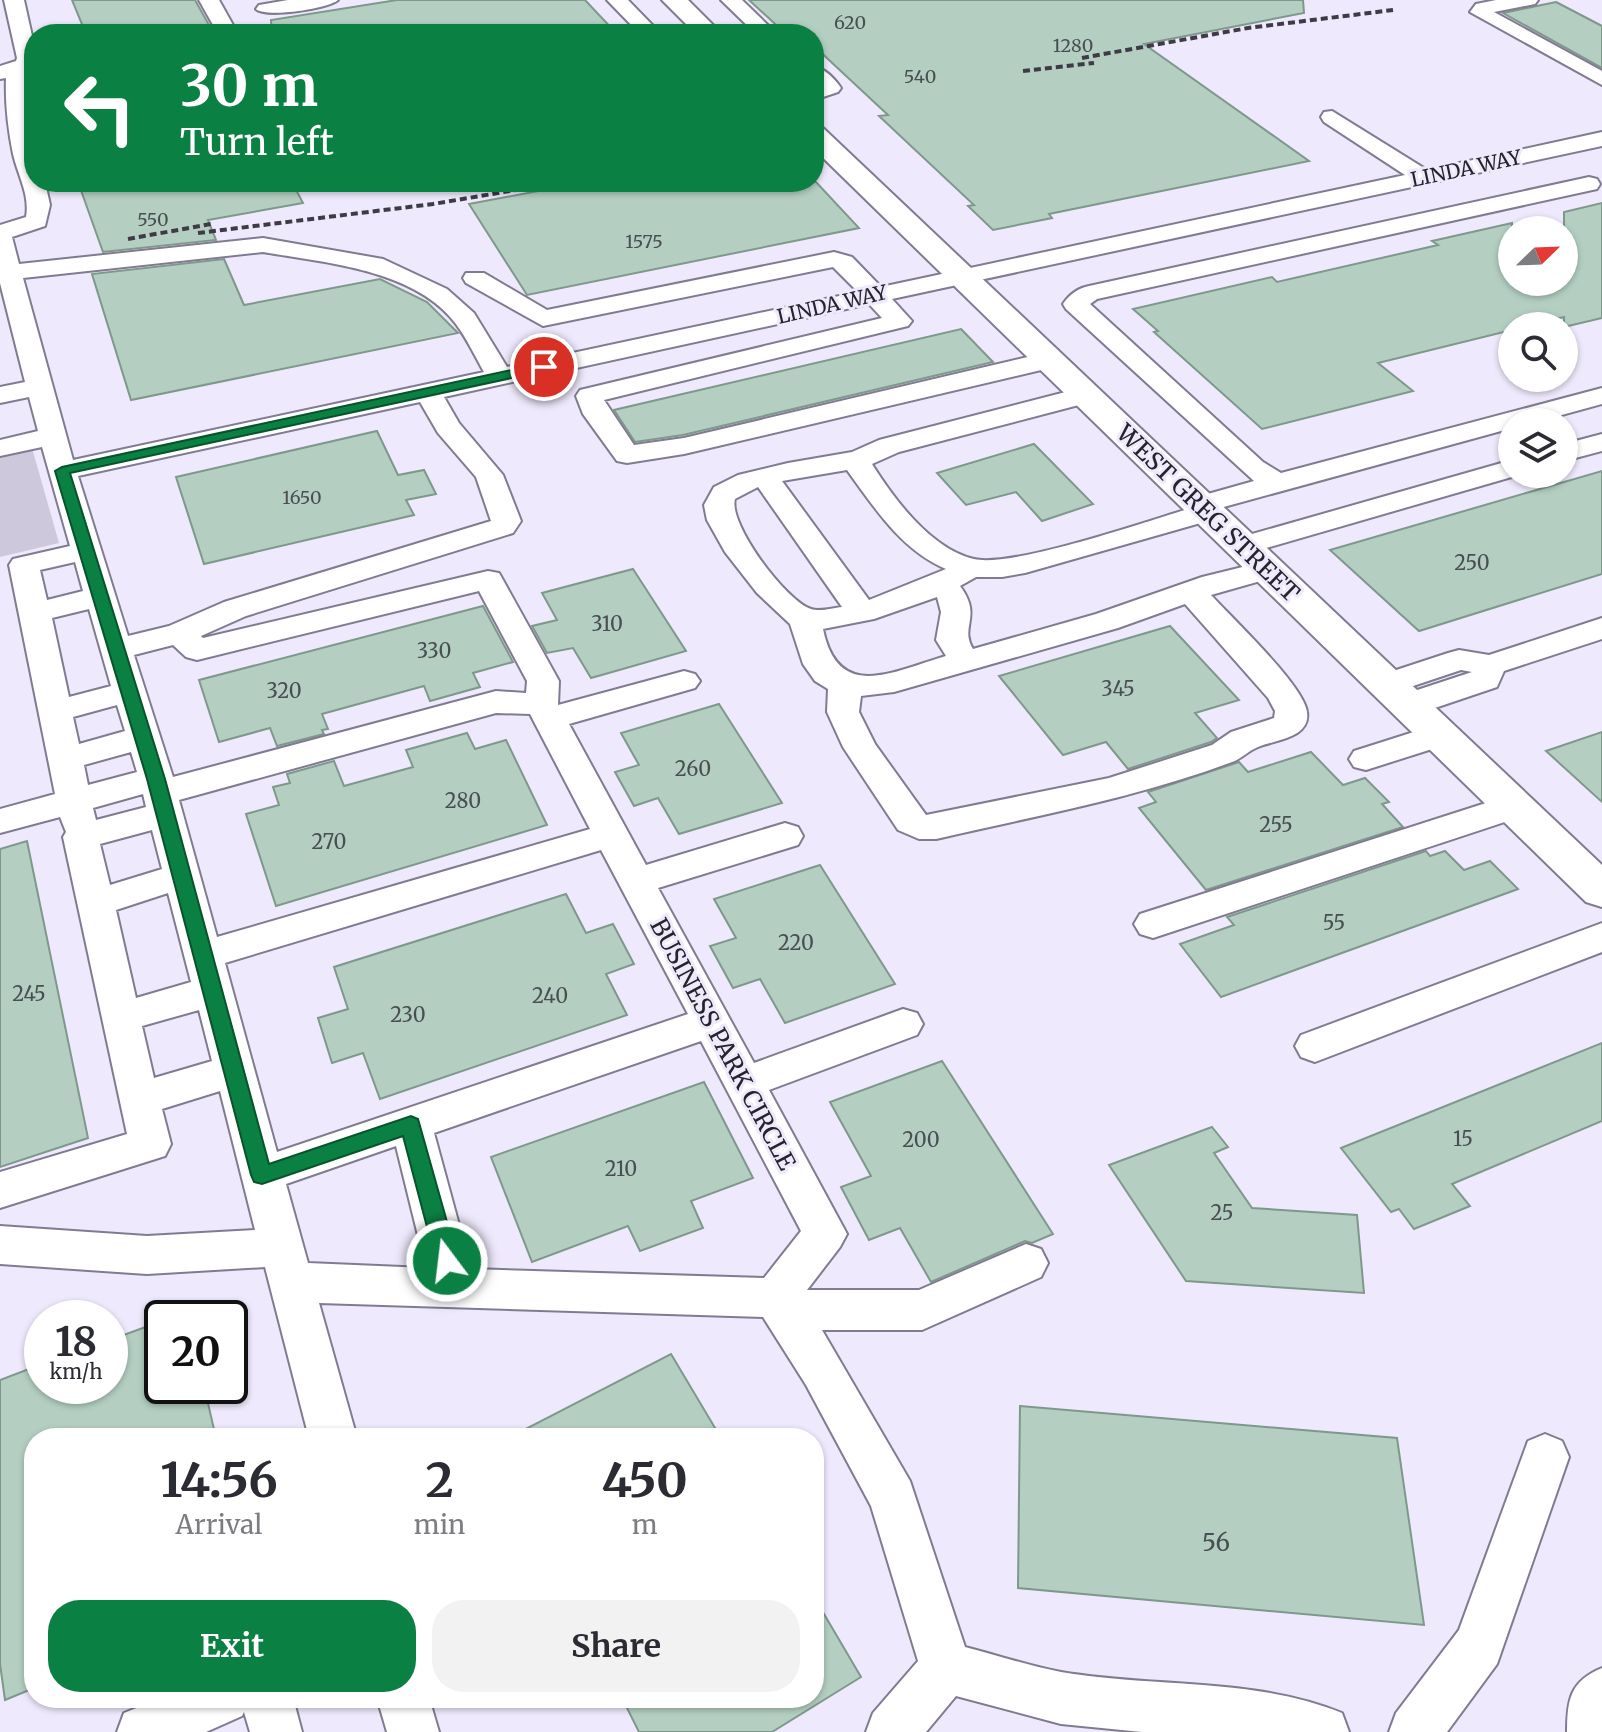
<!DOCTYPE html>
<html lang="en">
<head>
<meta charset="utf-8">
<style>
	:root { --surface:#fff; --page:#f2f2f3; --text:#2b2b33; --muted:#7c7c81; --accent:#0b8043 }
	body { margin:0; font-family:Merriweather,serif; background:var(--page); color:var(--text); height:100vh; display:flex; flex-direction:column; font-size:30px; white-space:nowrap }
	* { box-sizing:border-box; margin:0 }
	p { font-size:26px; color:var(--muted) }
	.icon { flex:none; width:44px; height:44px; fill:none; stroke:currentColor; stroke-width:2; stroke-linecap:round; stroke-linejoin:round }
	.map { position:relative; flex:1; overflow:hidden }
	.details { position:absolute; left:24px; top:1428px; width:800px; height:280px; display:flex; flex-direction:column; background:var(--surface); border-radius:32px; box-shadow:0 2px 6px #0004 }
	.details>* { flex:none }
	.hud { position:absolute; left:24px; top:24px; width:800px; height:168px; border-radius:32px; box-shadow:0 2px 6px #0004; background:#0b8043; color:#fff; overflow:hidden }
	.needle { width:52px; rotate:67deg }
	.controls { position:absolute; left:1498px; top:216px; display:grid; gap:16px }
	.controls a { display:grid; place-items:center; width:80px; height:80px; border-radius:50%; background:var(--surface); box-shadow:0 2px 6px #0004; font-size:40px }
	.speed { position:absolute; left:24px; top:1300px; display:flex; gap:16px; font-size:40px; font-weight:700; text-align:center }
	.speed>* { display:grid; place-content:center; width:104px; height:104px; border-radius:50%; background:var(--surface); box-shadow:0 2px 6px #0004; line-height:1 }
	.speed small { font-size:20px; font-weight:400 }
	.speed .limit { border:4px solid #111; border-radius:12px; background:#fff; color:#111 }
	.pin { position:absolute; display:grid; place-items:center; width:68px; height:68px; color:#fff; margin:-34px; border:4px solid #fff; border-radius:50%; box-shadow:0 2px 8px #0007 }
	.me { position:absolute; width:88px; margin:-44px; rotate:345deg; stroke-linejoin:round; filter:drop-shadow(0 0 6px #0008) }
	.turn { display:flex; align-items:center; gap:28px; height:168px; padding:0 24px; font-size:36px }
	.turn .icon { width:104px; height:104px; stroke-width:2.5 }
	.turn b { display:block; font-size:56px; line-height:68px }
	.eta { display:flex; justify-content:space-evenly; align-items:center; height:136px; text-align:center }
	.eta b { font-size:48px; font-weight:700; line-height:56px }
	.button { display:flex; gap:16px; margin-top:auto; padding:16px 24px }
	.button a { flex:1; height:92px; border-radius:32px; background:var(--accent); color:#fff; font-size:32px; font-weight:700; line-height:92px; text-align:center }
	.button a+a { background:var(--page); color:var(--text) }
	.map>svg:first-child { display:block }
	.green { fill:#cec8dc }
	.building { fill:#b4cfc2; stroke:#7f988c; stroke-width:2 }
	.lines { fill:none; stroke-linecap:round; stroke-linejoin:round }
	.minor-casing { stroke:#817b91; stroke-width:4 }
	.major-casing { stroke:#817b91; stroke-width:4 }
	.minor { fill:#fff; fill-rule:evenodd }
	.major { fill:#fff; fill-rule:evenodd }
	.rail { stroke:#3e3b46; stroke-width:4; stroke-dasharray:7 4; stroke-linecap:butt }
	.route { fill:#0b8043; stroke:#07532c; stroke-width:2 }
	.labels { text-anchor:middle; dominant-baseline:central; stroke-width:6; stroke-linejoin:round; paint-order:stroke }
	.far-number-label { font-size:18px; fill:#494e52 }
	.far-street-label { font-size:20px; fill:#25232c; stroke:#eee9fc }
	.number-label { font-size:20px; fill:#494e52 }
	.street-label { font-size:24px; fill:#25232c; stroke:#eee9fc }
	.near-number-label { font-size:24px; fill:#494e52 }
</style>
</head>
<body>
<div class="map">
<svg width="1602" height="1732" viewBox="0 0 1602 1732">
	<rect width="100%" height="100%" fill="#eee9fc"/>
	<polygon class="green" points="28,434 59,543 0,557 0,441"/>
	<g class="building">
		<polygon points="72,0 195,0 214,34 86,34"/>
		<polygon points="397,0 585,0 617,34 272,34 271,20"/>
		<polygon points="749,0 1303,0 1304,13 1144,44 1309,161 1049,214 1052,218 993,230 968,206 974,205 879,116 888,115 814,46 814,34 786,34"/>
		<polygon points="1556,2 1602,26 1602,68 1503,13"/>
		<polygon points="78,182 292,182 303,203 208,220 216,240 103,252"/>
		<polygon points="586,182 816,182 859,228 527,295 469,204"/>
		<polygon points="1602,203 1602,318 1564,327 1564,317 1528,326 1512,326 1512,330 1378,363 1413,391 1262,429 1154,332 1158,331 1133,309 1272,277 1277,282 1438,245 1432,241 1512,223 1512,282 1564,282 1564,212"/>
		<polygon points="224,259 244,305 380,279 427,302 458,333 131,400 92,274"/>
		<polygon points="961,329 993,362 683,435 635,442 614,410"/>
		<polygon points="377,431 398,475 424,470 436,494 406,500 414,515 204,564 176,477"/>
		<polygon points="1034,444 1093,504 1042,521 1016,492 966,505 937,473"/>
		<polygon points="1602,471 1602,574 1419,631 1330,550"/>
		<polygon points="633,569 686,651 591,678 573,648 547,653 532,626 557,620 542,593"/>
		<polygon points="483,606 513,662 473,673 480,687 430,701 424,686 322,714 328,729 322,730 324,734 277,746 270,728 219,742 199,680"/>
		<polygon points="1170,626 1239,700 1195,713 1217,738 1211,742 1128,769 1106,742 1063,755 999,676"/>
		<polygon points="719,704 782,803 679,834 658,798 634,806 615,772 639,765 621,733"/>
		<polygon points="1602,732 1602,802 1546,751"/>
		<polygon points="467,733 475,749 506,740 547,825 276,906 246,814 279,805 273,787 290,783 287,774 334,761 344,786 413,767 406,750"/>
		<polygon points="1311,752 1343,785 1365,778 1389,802 1382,804 1403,827 1206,890 1139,808 1156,802 1148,792 1239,762 1248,772"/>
		<polygon points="27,841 88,1138 0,1167 0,849"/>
		<polygon points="1426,851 1430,856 1445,851 1464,870 1490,861 1518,889 1221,997 1180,944 1234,925 1227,917"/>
		<polygon points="820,865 895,984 785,1023 760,979 733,988 710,946 736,938 714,899"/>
		<polygon points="566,894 586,933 613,924 634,964 606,974 627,1015 380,1099 363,1053 332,1063 318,1018 348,1009 334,967"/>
		<polygon points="1602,1043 1602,1121 1452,1184 1470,1206 1414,1229 1399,1209 1391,1212 1341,1148"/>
		<polygon points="942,1061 1053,1234 1032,1243 1025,1241 931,1282 900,1228 869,1240 841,1187 871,1176 830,1102"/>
		<polygon points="704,1082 753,1178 691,1201 703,1228 640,1251 628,1226 532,1262 491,1157"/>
		<polygon points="1212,1127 1228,1147 1214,1153 1252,1208 1357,1215 1364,1293 1186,1281 1109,1165"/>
		<polygon points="162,1321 162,1386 204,1386 216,1438 34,1438 34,1688 5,1700 0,1664 0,1380 42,1364 42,1386 110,1386 110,1340"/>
		<polygon points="671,1354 721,1438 508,1438"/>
		<polygon points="1020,1406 1397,1438 1424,1625 1018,1588"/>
		<polygon points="814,1597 861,1677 772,1732 639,1732 622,1698 814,1698"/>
	</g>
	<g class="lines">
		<defs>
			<g id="minor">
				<path d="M4,0H24L34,45V67L27,71C25,108 34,145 34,182H45L50,205L45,226L12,237L19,264L263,238L383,259L447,289L474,313L507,367L858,292L833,267L543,326L466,283L463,278L466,273H484L547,310L834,252L852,257L881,287L1405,175L1324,122L1321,117L1324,112L1332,111L1427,170L1602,132V146L892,299L912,321L908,326L604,400L634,445L684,438L1049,352L1058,354L1062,360L1058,366L684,454L627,463L617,461L583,414L576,396L580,390L882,318L869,304L444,397L459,423L503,475L521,521L513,533L246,616L201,636L203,638L488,571L499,573L503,580L559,681L558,705L684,671L695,674L700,681L695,688L569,724L646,865L785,823L798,827L803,836L798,845L658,888L754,1063L903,1009L917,1013L923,1024L917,1035L769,1090L847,1234L840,1247L807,1290H919L1026,1244L1041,1249L1048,1263L1041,1277L922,1330H822L910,1481L965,1647C997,1655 1029,1666 1061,1672C1154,1688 1253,1677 1342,1713L1349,1732H1142L1061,1724L956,1696L926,1732H866L873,1713L918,1661L871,1506L806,1385L763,1317L319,1303L357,1438H309L265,1267L147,1274L0,1264V1226L147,1236L255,1230L220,1091L162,1109L171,1144L165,1156L0,1208V1172L127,1134L63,837L66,832L60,817L0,833V809L55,794L9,565L13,559L70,546L42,447L0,456V440L38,431L29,397L0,403V387L25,382L0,283V225L26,217C30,195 18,176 13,154C8,129 5,103 6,78L0,79V66L16,61L17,58ZM263,252C325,263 415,269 456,324C467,339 475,356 484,372L73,460L23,278ZM420,402L438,433L476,477L491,521L224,602L169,626L128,636L78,476ZM75,562L83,591L47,600L40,570ZM479,591L527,681L526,693L496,691L173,777L134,655L173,645L186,657L197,660ZM89,609L111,686L69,697L52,618ZM117,705L125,731L79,744L73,717ZM496,713L530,714L590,829L217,937L179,800ZM131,752L137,772L88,785L84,765ZM143,794L146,807L96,820L93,808ZM152,830L162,869L110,885L100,844ZM601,850L688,1014L277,1152L225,963ZM168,893L191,982L136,998L116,910ZM199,1010L212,1061L154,1078L142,1026ZM701,1041L801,1231L764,1278L471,1269L434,1133ZM396,1146L426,1268L308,1263L286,1184Z"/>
				<polygon points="199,0 219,0 238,34 218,34"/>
				<path d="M288,0H338C328,9 265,18 256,9L259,5Z"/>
				<polygon points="607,0 628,0 661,34 640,34"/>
				<polygon points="721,0 742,0 777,34 756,34"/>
				<polygon points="1496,0 1538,0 1535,4 1494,12 1602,71 1602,85 1470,12 1476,4"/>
				<path d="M814,66C825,69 835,79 841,88L838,92L814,100V87L817,86L814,83Z"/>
				<path d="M1589,177L1597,179L1600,184L1597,189L1097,299L1090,304L1263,462L1281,473L1602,388V404L1536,422H1512V428L1220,508L1223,512L1218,518L1025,573L1002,577H976L960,586C983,617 959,626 973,649L1096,614L1202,577L1267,561L1278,564L1282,570L1278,576L1211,595C1232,618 1304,686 1307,712C1311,738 1275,740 1258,747C1248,751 1241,759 1232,762C1136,798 1035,816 936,839H919L898,830L843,747L827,712L828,689L815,681L803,664L790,624L757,593L725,552L707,520L704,505L714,487L738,475L788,463L852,452L879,440L1085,387L1094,389L1098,395L1094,401L899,452L872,464C894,499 931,549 974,559C1011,568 1145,522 1188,509L1186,505L1190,499L1254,481L1066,309L1063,304C1069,295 1078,288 1089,286ZM847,470C874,507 901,550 946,569L869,600L782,481ZM758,487L842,607C833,608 820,612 811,609C786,601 728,524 735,499ZM937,597L941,612L936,640L946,656C894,671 838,703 823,629L874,619ZM1185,604L1268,698L1275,711L1274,718L1231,732L1212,745L1109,778L926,815L875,744L859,712L861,696L894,692L1118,628Z"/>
				<polygon points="1602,434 1602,451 1564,461 1564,444"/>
				<polygon points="1512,460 1512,474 1522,474 1242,555 1231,552 1227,546 1231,540"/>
				<polygon points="1602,618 1602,639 1504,671 1497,687 1420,713 1408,716 1396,713 1392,705 1396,697 1472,672 1461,670 1386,695 1375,691 1370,684 1375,677 1448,653 1459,650 1489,655"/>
				<polygon points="1439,724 1451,727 1456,735 1451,743 1366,770 1354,767 1349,759 1354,751"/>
				<polygon points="1514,794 1526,797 1531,806 1526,815 1153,938 1140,934 1134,924 1140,914"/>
				<polygon points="1602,923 1602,952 1315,1062 1301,1057 1295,1046 1301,1035"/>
				<polygon points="1545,1434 1562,1441 1569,1457 1497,1664 1447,1732 1389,1732 1396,1713 1459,1630 1528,1441"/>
				<path d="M1602,1668V1732H1567C1567,1700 1570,1681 1602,1668Z"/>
				<polygon points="161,1698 293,1698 302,1732 250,1732 244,1712 242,1716 206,1732 117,1732 124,1713"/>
				<polygon points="377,1698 429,1698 439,1732 387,1732"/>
			</g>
			<g id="major">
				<polygon points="662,0 688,0 722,34 696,34"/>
				<polygon points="814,126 823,128 1602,865 1602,907 1586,902 814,149"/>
			</g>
		</defs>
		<use href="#minor" class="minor-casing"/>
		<use href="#major" class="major-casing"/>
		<use href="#minor" class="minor"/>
		<use href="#major" class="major"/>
		<g class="rail">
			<polyline points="1082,58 1248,28 1393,10"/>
			<polyline points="1023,71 1094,63"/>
			<polyline points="198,233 433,204 563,182"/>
			<polyline points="128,239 211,224"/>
		</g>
	</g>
	<polygon class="route" points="544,363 551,367 549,370 70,473 165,779 269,1164 411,1116 418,1119 458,1261 455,1268 447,1271 439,1268 436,1261 403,1136 262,1184 254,1182 251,1175 147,779 55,471 62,467"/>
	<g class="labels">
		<g class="far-number-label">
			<text x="850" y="22">620</text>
			<text x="1073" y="45">1280</text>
			<text x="920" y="76">540</text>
			<text x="153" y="219">550</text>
			<text x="644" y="241">1575</text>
			<text x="302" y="497">1650</text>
		</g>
		<g class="far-street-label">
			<text transform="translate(1466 168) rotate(-12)">LINDA WAY</text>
			<text transform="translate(832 304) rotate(-13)">LINDA WAY</text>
		</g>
		<g class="number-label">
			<text x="1472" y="562">250</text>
			<text x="607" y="623">310</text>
			<text x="434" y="650">330</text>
			<text x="1118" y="688">345</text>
			<text x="284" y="690">320</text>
			<text x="693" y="768">260</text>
			<text x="463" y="800">280</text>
			<text x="1276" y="824">255</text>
			<text x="329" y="841">270</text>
			<text x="1334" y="922">55</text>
			<text x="796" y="942">220</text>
			<text x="29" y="993">245</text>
			<text x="550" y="995">240</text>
			<text x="408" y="1014">230</text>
			<text x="1463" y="1138">15</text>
			<text x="921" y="1139">200</text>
			<text x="621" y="1168">210</text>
			<text x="1222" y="1212">25</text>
		</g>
		<g class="street-label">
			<text transform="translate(1208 513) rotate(44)">WEST GREG STREET</text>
			<text transform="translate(723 1044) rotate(62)">BUSINESS PARK CIRCLE</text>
		</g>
		<g class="near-number-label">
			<text x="1216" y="1542">56</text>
		</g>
	</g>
</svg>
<div class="controls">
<a><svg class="needle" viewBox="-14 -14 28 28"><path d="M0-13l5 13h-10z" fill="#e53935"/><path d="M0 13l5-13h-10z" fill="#7c7c81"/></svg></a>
<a><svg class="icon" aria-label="search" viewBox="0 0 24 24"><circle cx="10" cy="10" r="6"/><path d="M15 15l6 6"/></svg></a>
<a><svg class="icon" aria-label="layers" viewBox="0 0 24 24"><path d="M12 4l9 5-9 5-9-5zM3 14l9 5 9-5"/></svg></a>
</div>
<div class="speed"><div>18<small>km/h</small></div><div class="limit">20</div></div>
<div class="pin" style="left:544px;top:367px;background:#d93025"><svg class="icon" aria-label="arrive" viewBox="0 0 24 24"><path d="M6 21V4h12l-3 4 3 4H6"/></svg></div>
<svg class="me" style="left:447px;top:1261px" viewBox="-20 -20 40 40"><circle r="17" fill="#0b8043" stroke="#fff" stroke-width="3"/><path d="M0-11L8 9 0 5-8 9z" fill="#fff"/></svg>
<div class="hud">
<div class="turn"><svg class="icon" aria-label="left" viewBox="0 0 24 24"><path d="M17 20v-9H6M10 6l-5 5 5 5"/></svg><div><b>30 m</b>Turn left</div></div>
</div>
<section class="details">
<div class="eta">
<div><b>14:56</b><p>Arrival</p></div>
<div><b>2</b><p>min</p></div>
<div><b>450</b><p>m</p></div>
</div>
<div class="button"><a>Exit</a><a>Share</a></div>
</section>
</div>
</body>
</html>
